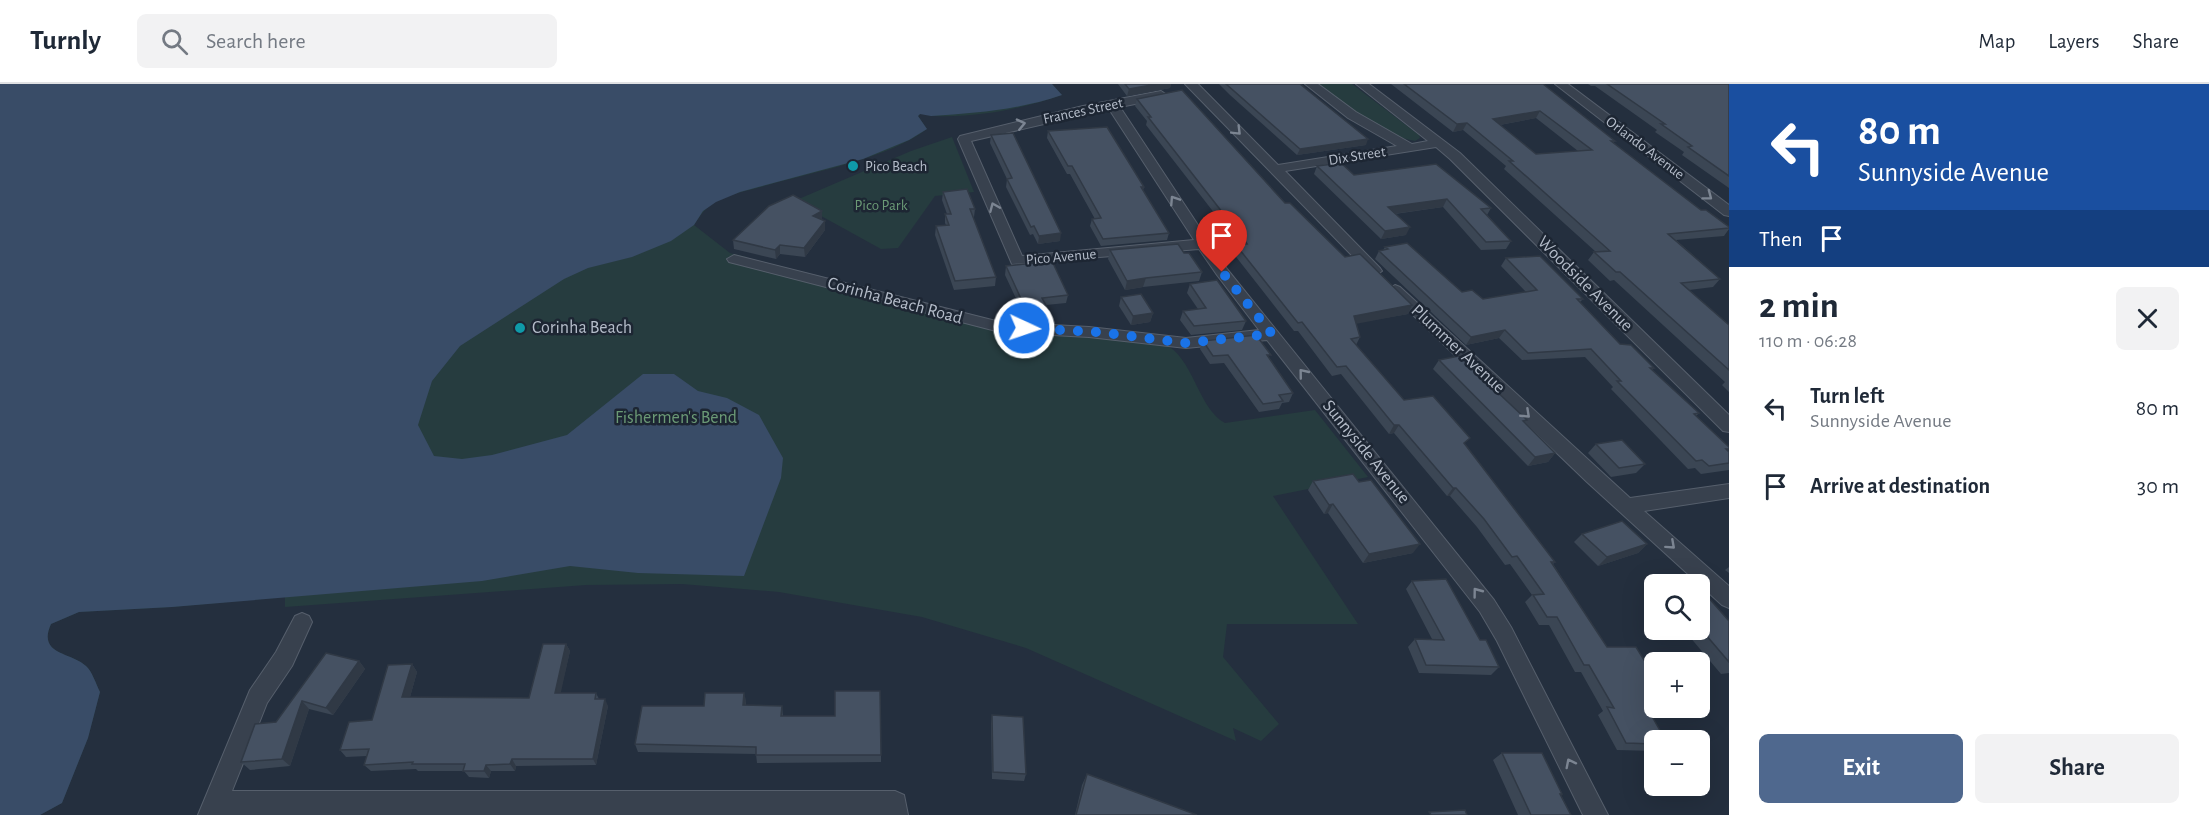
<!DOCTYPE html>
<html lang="en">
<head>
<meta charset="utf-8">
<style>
	:root { --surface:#fff; --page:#f2f2f3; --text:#1f2937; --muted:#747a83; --line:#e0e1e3; --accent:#4f688e }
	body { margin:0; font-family:"Alegreya Sans",sans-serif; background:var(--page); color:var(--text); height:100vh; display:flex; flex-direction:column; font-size:22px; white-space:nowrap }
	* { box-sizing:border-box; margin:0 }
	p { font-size:20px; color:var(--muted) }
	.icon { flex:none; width:33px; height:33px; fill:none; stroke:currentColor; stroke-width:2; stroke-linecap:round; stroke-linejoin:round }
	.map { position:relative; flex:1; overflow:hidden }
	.details { display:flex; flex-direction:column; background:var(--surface); width:480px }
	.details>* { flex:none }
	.hud { background:#1a4fa0; color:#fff; overflow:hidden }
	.fabs { position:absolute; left:1644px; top:490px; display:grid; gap:12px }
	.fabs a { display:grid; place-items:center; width:66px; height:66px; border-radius:9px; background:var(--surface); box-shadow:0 6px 24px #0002; font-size:30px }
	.pin { position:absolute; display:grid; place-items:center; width:51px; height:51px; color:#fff; margin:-62px -26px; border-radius:50% 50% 50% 0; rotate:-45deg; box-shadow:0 0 6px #0007 }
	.pin .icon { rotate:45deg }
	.me { position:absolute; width:66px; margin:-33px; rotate:93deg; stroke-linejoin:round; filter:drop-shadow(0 0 4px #0008) }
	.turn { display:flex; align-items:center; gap:21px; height:126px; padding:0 30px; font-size:27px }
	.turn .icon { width:78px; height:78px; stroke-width:2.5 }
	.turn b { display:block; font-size:42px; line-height:51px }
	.then { display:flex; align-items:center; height:57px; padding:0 30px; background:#0003; gap:12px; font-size:22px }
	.round { display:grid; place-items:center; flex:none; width:63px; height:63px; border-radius:9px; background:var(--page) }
	.head { display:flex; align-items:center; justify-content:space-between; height:102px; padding:0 30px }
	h1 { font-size:36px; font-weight:700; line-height:45px }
	.cta { display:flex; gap:12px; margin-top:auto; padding:12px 30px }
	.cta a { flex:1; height:69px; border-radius:9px; background:var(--accent); color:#fff; font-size:24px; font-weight:700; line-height:69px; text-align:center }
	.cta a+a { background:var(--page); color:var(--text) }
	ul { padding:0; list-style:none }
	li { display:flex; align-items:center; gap:18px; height:78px; padding:0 30px }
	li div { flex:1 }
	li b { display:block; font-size:22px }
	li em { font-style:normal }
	header { display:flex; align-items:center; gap:36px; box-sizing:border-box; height:84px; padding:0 30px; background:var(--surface); border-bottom:2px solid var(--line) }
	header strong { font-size:28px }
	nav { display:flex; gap:33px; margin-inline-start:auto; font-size:21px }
	.search { width:420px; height:54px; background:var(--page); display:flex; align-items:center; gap:15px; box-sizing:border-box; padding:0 21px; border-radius:9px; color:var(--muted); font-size:22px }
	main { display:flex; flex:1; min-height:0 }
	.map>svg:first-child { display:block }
	.green { fill:#263c3f }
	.water { fill:#394c67 }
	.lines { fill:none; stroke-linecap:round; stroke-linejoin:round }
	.street-casing { stroke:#565f6c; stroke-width:2 }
	.street { fill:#38414e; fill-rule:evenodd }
	.wall { fill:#3b4654; fill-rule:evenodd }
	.shaded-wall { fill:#303945 }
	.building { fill:#455162; stroke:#303945; stroke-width:1.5; fill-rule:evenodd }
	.oneway { stroke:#7c8592 }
	.route { stroke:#1a73e8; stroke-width:10; stroke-dasharray:0 18 }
	.culture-dot { fill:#0f9aa8; stroke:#1d2633; stroke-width:2 }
	.labels { text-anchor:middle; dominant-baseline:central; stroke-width:5; stroke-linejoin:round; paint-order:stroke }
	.far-street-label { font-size:15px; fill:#b4bcc9; stroke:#1d2633 }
	.far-poi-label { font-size:15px; fill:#b4bcc9; stroke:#1d2633; text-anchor:start }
	.far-park-label { font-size:15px; fill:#6b9a76; stroke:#1d2633 }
	.street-label { font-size:18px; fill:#b4bcc9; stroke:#1d2633 }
	.poi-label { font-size:18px; fill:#b4bcc9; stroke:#1d2633; text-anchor:start }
	.park-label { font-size:18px; fill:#6b9a76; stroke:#1d2633 }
</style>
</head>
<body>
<header>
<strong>Turnly</strong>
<div class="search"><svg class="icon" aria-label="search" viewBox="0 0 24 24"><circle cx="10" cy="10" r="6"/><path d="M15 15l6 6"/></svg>Search here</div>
<nav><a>Map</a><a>Layers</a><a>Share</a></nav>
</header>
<main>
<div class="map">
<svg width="1729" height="731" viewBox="0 0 1729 731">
	<rect width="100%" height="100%" fill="#242f3e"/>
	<g class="green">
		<path d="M1052,0L1062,11C1021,25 977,34 934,32C929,32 926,30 920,30L918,32L927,45C889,74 814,88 768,101C751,106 731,109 715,118C705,124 700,132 694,141L730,169L747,173L743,181L995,246L1077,250L1164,260C1193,272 1198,325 1225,339L1315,326L1368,393L1273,412L1358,540H1227L1223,573L1279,640L1261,657L1233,644L1236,657L1026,564L922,533L779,508L682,500L586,501L285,523V513L172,523L79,528L51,540C37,571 71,568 86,582C92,587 96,600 100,608L88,654L62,719L40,731H0V440L630,65Z"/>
		<path d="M1317,0H1352L1419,51L1420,54L1415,57C1379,51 1346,21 1317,0Z"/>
		<polygon points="952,53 974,108 935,112 898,164 881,165 794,117 911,67"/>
	</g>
	<path class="water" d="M0,0H1052L1062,11C1018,26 976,29 931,32L920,30L918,32L927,45L909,56L863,75L740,108L716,118L703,127L694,141L671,157L632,173L588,184L564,195L460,262L432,297L418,341L434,372L462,375L492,371L567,351L643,290H674L698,307L727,314L759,331L783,374L781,394L744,492L638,489L570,482L482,497L172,523L79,528L51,540C37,571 71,568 86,582C92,587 96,600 100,608L88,654L62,719L40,731H0Z"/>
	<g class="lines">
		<defs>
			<g id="street">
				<polygon points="1185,0 1198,0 1278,81 1397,62 1348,34 1305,0 1318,0 1356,28 1412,60 1428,57 1356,0 1369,0 1460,69 1729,331 1729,348 1723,347 1450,75 1436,63 1285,87 1380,184 1382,187 1375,192 1370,190"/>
				<polygon points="1555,0 1568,0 1729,121 1729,132 1724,131"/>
				<path d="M1161,7L1167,11L1165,14L1120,23L1227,185L1494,516L1511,543L1608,731H1583L1497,557L1480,528L1267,256L1186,264L1089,253L1000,248L729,178L727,175L734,171L1000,238L1089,243L1186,254L1259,246L1217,191L1199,165L1012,180L958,55L960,52L1083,22ZM1109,25L1194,156L1022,172L971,57Z"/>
				<polygon points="1395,201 1400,203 1630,414 1729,400 1729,414 1644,427 1729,502 1729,524 1722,521 1587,398 1390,209 1387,206"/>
				<polygon points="302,529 309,532 312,538 292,582 267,619 232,707 895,707 904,711 908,731 198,731 250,606 276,568 295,532"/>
			</g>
		</defs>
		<use href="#street" class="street-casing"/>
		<use href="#street" class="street"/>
	</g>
	<g class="wall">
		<polygon points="1118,0 1171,0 1170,4 1127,12"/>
		<polygon points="1219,0 1300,0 1366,61 1297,71 1230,11"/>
		<path d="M1391,0H1543L1615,57L1613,59L1701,126L1729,143V145L1724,152L1676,156L1720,195L1713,203L1689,206L1729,241V308L1722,301L1725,298L1614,196L1610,197L1588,176L1594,168H1596L1504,85L1506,82L1463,46L1453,48ZM1536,34L1578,67L1536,70L1500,41Z"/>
		<polygon points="1588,0 1729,0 1729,104 1682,71 1684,68 1655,48 1657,46 1595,2 1591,2"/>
		<polygon points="1137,15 1285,119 1345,173 1412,221 1408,230 1356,239 1360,253 1356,261 1404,316 1465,361 1555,478 1553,480 1607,563 1654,592 1654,624 1670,624 1663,629 1650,629 1654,657 1654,667 1617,666 1598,631 1603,627 1581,588 1575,588 1549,541 1539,541 1525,518 1532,511 1510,480 1505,481 1477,443 1450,412 1447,412 1394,349 1389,350 1341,290 1332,292 1298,247 1294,247 1233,169 1236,161 1239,161 1146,41 1147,37 1135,22"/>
		<polygon points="1048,47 1144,103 1143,106 1169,149 1167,156 1101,162 1090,142 1092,135 1095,135 1070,90 1067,90 1047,54"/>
		<polygon points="991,51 1060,157 1038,160 1033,150 1030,151 1006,103 1007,95 990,59"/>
		<polygon points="1317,82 1491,124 1487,131 1511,157 1506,165 1481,166 1443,123 1395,130 1406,151 1381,155 1314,90"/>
		<polygon points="943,108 975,125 974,133 973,133 996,193 995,202 954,206 935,151 936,142 946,141 945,139 945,130 947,130 942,116"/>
		<polygon points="822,136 825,137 825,146 805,173 780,170 776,175 734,165 733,156"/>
		<polygon points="1385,163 1462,208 1483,215 1526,208 1501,182 1506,174 1583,215 1580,218 1620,260 1654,284 1652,286 1699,329 1696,332 1729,363 1728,367 1729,368 1729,386 1701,390 1695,384 1688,385 1611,305 1613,303 1585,273 1522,276 1499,254 1466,261 1375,175 1379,167 1383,166"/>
		<polygon points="1110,166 1184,169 1202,188 1199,197 1143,203 1125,206 1108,175"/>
		<polygon points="1006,182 1068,211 1066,219 1046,221 1048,225 1046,234 1026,236 1005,191"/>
		<polygon points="1190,200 1246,237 1242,246 1191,251 1180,236 1183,227 1198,225 1187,209"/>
		<polygon points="1121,213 1153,229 1150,238 1131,241 1119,222"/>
		<polygon points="1203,257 1269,275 1293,309 1289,318 1282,319 1279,325 1259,328 1224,279 1210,280 1200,265"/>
		<polygon points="1439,276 1525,339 1555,369 1548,378 1528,382 1433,285"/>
		<polygon points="1596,360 1645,380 1636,389 1611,393 1588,369"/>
		<polygon points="1313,397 1413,469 1363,479 1328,429 1324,430 1308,406"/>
		<polygon points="1582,450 1647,460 1638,469 1598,482 1574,458"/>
		<polygon points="1729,483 1729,489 1725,486"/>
		<polygon points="1412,497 1480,556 1499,583 1491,591 1419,589 1408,563 1415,555 1432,555 1406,505"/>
		<polygon points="1700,504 1729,537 1729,589 1721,590 1684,546 1700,546"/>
		<polygon points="566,560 570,567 560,609 596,609 599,615 608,622 596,681 516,682 515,687 491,687 489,694 469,693 464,687 418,687 416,685 371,687 364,681 367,672 346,673 340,666 372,636 412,580 417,588 410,613 529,614"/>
		<polygon points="326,569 359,577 365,585 333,631 309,625 290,682 250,686 241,678 276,638"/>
		<polygon points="746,616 746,621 782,622 783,632 881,671 881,678 757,679 756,670 638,668 635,660 704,622"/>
		<polygon points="992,631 1026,690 1024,697 992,695 991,639"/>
		<polygon points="1502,669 1562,710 1561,711 1571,731 1518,731 1493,676"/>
		<polygon points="1087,690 1197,731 1075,731 1082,701"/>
	</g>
	<g class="shaded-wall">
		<polygon points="1157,0 1171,0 1170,4 1127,12 1129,5"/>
		<polygon points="1540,27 1536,34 1488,43 1493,35"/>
		<polygon points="1467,39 1463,46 1453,48 1457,40"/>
		<polygon points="1368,55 1366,61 1297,71 1300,65"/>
		<polygon points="1447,115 1443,123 1385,131 1388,123"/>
		<polygon points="822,127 822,136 813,132"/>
		<polygon points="825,137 825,146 805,173 804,164"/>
		<polygon points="1410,143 1406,151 1381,155 1385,147"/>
		<polygon points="1061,149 1060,157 1038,160 1039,152"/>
		<polygon points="780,161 780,170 776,175 775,166"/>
		<polygon points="1146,194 1143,203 1125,206 1127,197"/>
		<polygon points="1412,221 1408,230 1350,241 1354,232"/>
		<polygon points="1153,229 1150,238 1131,241 1133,232"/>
		<polygon points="1505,246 1499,254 1466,261 1471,253"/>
		<polygon points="1394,341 1399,341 1394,349 1389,350"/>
		<polygon points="1555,369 1548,378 1528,382 1535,373"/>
		<polygon points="1453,404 1456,404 1450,412 1447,412"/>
		<polygon points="1333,420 1328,429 1324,430 1329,421"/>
		<polygon points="1420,460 1413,469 1363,479 1369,470"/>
		<polygon points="1647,460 1638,469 1598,482 1607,473"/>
		<polygon points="566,560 570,567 559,617 555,609"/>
		<polygon points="359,577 365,585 333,631 326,624"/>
		<polygon points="412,580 417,588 408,620 402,613"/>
		<polygon points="744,609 746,616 745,629 743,621"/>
		<polygon points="605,615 608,622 596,681 593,675"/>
		<polygon points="302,617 309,625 290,682 282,675"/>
		<polygon points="512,675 516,682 515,687 510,680"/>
		<polygon points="486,681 491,687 489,694 484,687"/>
	</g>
	<g class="building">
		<polygon points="1125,0 1157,0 1129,5"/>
		<polygon points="1226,0 1300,0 1368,55 1300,65"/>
		<path d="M1404,0H1543L1615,57H1611L1701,126H1706L1729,143V144L1668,150L1720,195L1681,199L1729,241V286L1620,188H1616L1594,168L1610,167L1509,77H1513L1467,39L1457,40ZM1540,27L1592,66L1536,70L1493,35Z"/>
		<polygon points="1607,0 1729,0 1729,92 1688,63 1692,62 1661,40 1665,40"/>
		<polygon points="1182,6 1285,119 1290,119 1345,173 1360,170 1412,221 1354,232 1360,253 1351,255 1404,316 1433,312 1470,354 1464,359 1555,478 1551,478 1607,563 1636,563 1654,592 1654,622 1646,622 1666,657 1654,657 1654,660 1626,659 1607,623 1614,624 1589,581 1584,581 1557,533 1547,533 1533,511 1544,510 1517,472 1512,473 1484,435 1456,404 1453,404 1399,341 1394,341 1346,282 1337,283 1302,238 1298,239 1236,161 1247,160 1148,33 1151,33 1137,15"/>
		<polygon points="1107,43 1144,103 1141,103 1169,149 1103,155 1092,135 1101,134 1072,82 1068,82 1048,47"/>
		<polygon points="1013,49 1061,149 1039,152 1034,142 1031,143 1007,95 1012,94 991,51"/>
		<polygon points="1341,79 1354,91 1436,80 1491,124 1481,125 1511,157 1486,158 1447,115 1388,123 1410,143 1385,147 1317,82"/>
		<polygon points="967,105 975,125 970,125 996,193 955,197 936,142 949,141 945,130 951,130 943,108"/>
		<polygon points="793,111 822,127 813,132 825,137 804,164 780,161 775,166 733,156 769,122"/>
		<polygon points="1407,159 1462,208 1472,206 1483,215 1537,206 1506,174 1540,172 1583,215 1577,215 1620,260 1631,261 1654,284 1650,284 1699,329 1694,330 1729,363 1729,365 1726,365 1729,368 1729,379 1709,382 1702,376 1696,377 1617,297 1621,297 1591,265 1528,269 1505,246 1471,253 1379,167 1388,165 1385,163"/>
		<polygon points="1178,160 1184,169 1189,169 1202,188 1146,194 1127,197 1110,166"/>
		<polygon points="1052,177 1068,211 1042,214 1048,225 1027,228 1006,182"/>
		<polygon points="1217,196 1246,237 1194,242 1183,227 1206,224 1190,200"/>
		<polygon points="1141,210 1153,229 1133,232 1121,213"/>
		<polygon points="1256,251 1271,271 1267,271 1293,309 1279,311 1283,317 1263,320 1228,271 1213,272 1203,257"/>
		<polygon points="1459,272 1527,336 1523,337 1555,369 1535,373 1439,276"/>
		<polygon points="1622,356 1645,380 1619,384 1596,360"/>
		<polygon points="1353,390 1359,398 1371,396 1420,460 1369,470 1333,420 1329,421 1313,397"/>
		<polygon points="1622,437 1647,460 1607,473 1582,450"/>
		<polygon points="1446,495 1480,556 1486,556 1499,583 1426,581 1415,555 1444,556 1412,497"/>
		<polygon points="1700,504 1729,537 1729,578 1700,544"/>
		<polygon points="543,560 566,560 555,609 596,609 595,615 605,615 593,675 512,675 510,680 486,681 484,687 463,687 465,680 412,680 413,678 364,681 369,665 340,666 349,638 372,636 388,581 412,580 402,613 529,614"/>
		<polygon points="326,569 359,577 326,624 302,617 282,675 241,678 255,640 276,638"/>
		<polygon points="835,607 880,607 881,671 756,671 756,663 635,660 642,622 704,622 705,609 744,609 743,621 782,622 781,632 835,632"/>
		<polygon points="992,631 1023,633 1026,690 993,688"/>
		<polygon points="1502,669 1542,669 1562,710 1560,710 1571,731 1531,731"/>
		<polygon points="1087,690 1197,731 1076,731"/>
		<polygon points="1465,726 1467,731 1431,731 1429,728"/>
	</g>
	<defs><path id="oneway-chevron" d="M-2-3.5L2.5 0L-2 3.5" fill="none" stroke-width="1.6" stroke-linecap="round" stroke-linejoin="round" transform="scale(1.5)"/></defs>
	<g class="oneway">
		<use href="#oneway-chevron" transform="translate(1021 40) rotate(-13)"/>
		<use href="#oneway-chevron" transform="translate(1237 47) rotate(45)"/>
		<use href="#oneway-chevron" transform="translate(1708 112) rotate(37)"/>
		<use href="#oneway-chevron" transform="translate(1174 116) rotate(-123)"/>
		<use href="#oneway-chevron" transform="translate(994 123) rotate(-113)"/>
		<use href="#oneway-chevron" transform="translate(1303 289) rotate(-129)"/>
		<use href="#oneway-chevron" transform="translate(1526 330) rotate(43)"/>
		<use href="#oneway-chevron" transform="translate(1671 461) rotate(42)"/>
		<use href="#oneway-chevron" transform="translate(1477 508) rotate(-127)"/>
		<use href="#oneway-chevron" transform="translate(1570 679) rotate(-117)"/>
	</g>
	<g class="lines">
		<polyline class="route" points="1024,244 1097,248 1186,259 1272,250 1222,188"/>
	</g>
	<g class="culture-dot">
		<circle cx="853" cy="82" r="6"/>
		<circle cx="520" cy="244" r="6"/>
	</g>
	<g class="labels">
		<g class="far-street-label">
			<text transform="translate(1083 27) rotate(-12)">Frances Street</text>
			<text transform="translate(1645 64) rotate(37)">Orlando Avenue</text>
			<text transform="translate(1357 72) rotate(-9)">Dix Street</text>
			<text transform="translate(1061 173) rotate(-5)">Pico Avenue</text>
		</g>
		<g class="far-poi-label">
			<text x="865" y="82">Pico Beach</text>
		</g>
		<g class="far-park-label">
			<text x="881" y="121">Pico Park</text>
		</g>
		<g class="street-label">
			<text transform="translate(1585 200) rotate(45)">Woodside Avenue</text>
			<text transform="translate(895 217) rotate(15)">Corinha Beach Road</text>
			<text transform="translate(1458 265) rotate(43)">Plummer Avenue</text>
			<text transform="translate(1366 368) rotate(51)">Sunnyside Avenue</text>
		</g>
		<g class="poi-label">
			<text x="532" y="244">Corinha Beach</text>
		</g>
		<g class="park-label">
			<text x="676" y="334">Fishermen's Bend</text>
		</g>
	</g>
</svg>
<div class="fabs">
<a><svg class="icon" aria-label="search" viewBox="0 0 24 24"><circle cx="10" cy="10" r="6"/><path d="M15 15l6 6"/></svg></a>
<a>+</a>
<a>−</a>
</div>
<div class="pin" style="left:1222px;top:188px;background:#d93025"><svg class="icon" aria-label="arrive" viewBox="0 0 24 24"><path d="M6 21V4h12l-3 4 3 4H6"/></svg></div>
<svg class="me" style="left:1024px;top:244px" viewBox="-20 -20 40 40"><circle r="17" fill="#1a73e8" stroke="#fff" stroke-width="3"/><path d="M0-11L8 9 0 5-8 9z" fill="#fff"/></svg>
</div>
<section class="details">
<div class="hud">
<div class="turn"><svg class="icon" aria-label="left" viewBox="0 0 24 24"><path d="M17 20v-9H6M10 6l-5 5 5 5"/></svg><div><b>80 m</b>Sunnyside Avenue</div></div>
<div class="then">Then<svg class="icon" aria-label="arrive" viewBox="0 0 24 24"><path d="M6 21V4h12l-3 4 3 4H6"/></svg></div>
</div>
<div class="head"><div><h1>2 min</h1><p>110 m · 06:28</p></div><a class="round"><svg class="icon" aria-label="close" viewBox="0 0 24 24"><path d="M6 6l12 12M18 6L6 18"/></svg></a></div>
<ul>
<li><svg class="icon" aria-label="left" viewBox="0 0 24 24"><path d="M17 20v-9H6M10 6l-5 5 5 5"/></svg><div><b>Turn left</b><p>Sunnyside Avenue</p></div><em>80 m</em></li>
<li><svg class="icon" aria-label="arrive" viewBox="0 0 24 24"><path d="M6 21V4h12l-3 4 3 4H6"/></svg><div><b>Arrive at destination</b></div><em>30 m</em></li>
</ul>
<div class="cta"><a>Exit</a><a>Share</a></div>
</section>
</main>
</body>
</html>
